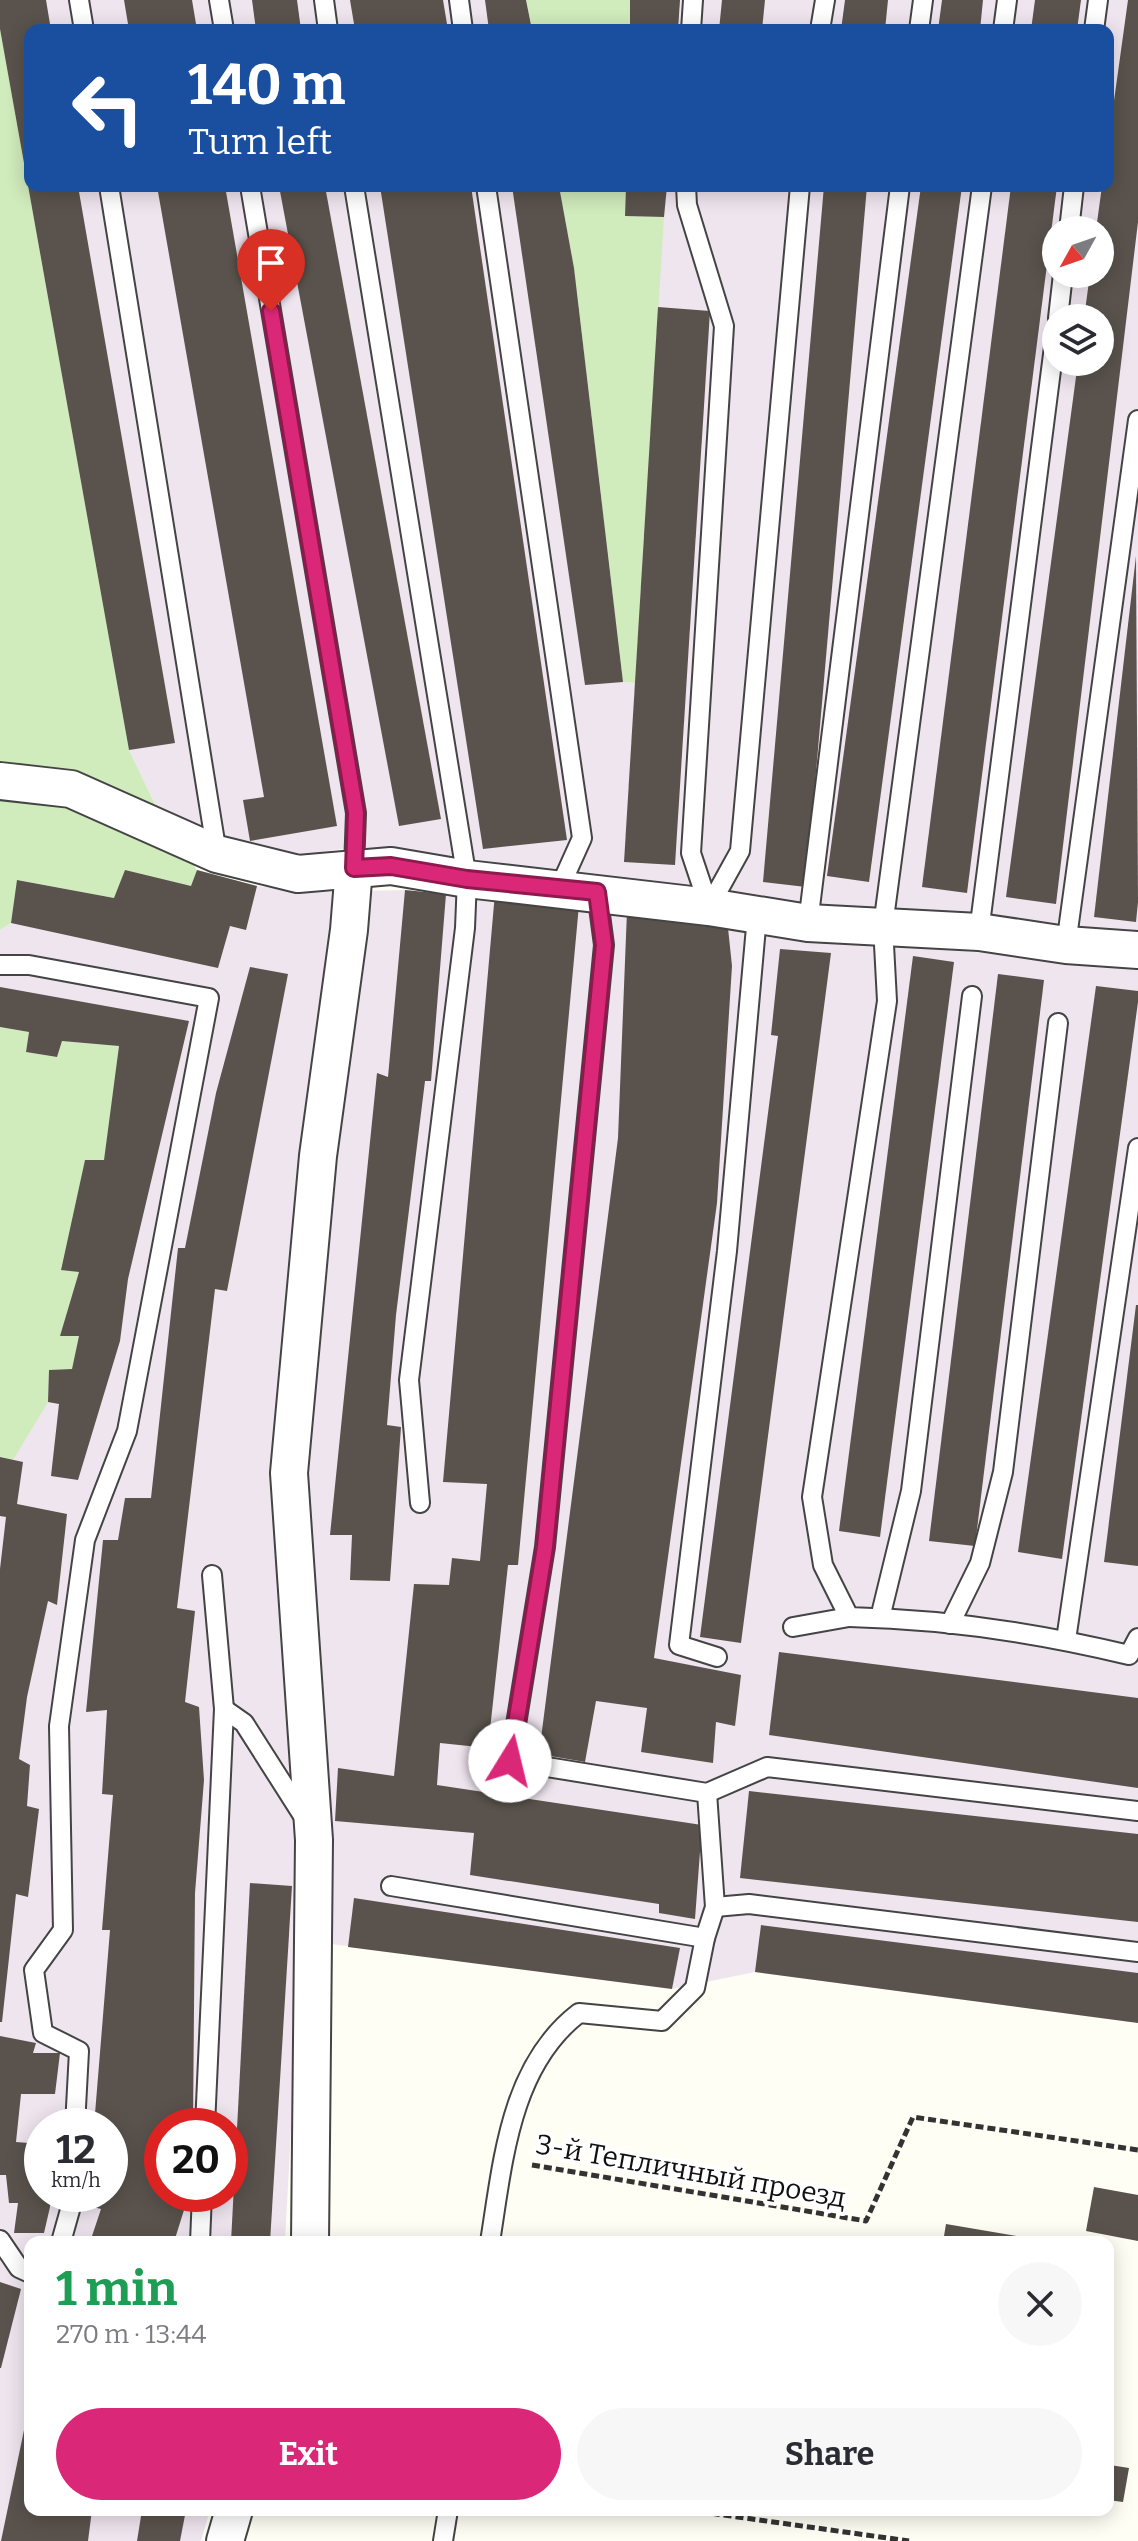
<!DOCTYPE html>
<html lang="en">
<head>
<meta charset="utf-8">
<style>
	:root { --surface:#fff; --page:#f7f7f7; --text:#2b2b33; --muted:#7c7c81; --accent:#db2777 }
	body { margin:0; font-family:Bitter,serif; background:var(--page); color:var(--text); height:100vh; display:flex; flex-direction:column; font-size:30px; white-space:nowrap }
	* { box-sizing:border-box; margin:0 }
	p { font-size:26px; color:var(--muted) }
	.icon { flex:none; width:44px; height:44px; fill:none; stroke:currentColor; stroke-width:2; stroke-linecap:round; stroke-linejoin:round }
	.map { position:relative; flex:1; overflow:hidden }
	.sheet { position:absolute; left:24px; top:2236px; width:1090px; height:280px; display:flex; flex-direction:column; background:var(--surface); border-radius:16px; box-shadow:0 4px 20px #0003 }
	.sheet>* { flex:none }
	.guide { position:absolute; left:24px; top:24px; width:1090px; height:168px; border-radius:16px; box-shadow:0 4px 20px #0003; background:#1a4fa0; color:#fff; overflow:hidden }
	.needle { width:52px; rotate:230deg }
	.fabs { position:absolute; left:1042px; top:216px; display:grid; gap:16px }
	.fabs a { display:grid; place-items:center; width:72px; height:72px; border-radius:50%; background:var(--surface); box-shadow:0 4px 20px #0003; font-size:40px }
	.speed { position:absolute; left:24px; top:2108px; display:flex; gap:16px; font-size:40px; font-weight:700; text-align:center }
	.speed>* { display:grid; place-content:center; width:104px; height:104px; border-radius:50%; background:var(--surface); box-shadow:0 4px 20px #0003; line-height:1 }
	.speed small { font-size:20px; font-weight:400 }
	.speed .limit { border:12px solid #d22; background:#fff; color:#111 }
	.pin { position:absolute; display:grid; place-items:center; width:68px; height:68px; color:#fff; margin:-82px -34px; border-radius:50% 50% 50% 0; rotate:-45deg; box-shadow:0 0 8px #0007 }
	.pin .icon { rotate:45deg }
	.me { position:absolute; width:88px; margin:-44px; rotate:9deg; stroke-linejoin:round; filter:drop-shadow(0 0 6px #0008) }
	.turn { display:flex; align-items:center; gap:28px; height:168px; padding:0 32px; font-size:36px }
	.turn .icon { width:104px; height:104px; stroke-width:2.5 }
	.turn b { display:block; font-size:56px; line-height:68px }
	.round { display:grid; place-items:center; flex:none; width:84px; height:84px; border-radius:42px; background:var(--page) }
	.headline { display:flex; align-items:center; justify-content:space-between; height:136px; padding:0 32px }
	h1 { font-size:48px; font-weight:700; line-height:60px; color:#1e9e55 }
	.primary-button { display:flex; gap:16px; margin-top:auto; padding:16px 32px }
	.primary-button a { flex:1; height:92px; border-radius:48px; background:var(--accent); color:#fff; font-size:32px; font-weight:700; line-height:92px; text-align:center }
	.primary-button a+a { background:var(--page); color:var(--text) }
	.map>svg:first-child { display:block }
	.industrial { fill:#efe5ef; fill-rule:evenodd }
	.green { fill:#d0ebbc }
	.building { fill:#5a534d }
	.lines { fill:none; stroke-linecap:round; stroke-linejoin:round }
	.service-casing { stroke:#444; stroke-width:22 }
	.minor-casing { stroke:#444; stroke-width:40 }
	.path { stroke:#333; stroke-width:5; stroke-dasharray:8 4; stroke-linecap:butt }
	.service { stroke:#fff; stroke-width:18 }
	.minor { stroke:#fff; stroke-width:36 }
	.route-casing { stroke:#8e194d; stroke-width:20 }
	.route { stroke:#db2777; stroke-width:14 }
	.labels { text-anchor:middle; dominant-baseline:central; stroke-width:8; stroke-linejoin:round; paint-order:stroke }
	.street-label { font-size:28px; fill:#111; stroke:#fff }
</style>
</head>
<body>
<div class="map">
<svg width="1138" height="2541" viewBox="0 0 1138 2541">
	<rect width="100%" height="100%" fill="#fffef4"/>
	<g class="industrial">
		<path d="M0,0H526L532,30H30V186H559L574,268L623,682L634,683L658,307L625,216L626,186H1108V30H630V0H1138V938L772,905L473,864L342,849L294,856L251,852L163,821L129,750L0,29ZM1056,230H1100V274H1056ZM1056,318H1100V362H1056Z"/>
		<path d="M197,870L257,886L317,892L405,890L728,928L1138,968V2023L755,1972L672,1989L301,1940L285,2242H30V2510H210L201,2541H0V1457L13,1460L49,1370L60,1336L61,1270L85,1160L104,1159L62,1041L57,1057L26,1052L29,1032L0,1027V930L11,923L17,880L114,898L191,886ZM42,2126H110V2194H42ZM162,2126H230V2194H162Z"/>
	</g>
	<g class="green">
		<polygon points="526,0 630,0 630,30 532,30"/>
		<polygon points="0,29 129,750 163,821 197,870 191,886 114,898 18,880 11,923 0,930"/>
		<polygon points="559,186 626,186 625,216 664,217 635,683 623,682 574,268"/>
		<polygon points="0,1027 29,1032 26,1052 57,1057 62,1041 119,1046 104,1160 85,1161 61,1269 79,1272 60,1336 79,1336 72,1369 49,1370 48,1402 13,1460 0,1457"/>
	</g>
	<g class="building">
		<polygon points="0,0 46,0 51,30 30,30 30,186 78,186 175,743 129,750 0,29"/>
		<polygon points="124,0 192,0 197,30 129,30"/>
		<polygon points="252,0 297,0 301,30 256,30"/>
		<polygon points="350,0 443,0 448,30 355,30"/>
		<polygon points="485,0 526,0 532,30 489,30"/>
		<polygon points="630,0 680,0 678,30 630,30"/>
		<polygon points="722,0 765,0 762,30 719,30"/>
		<polygon points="845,0 888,0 885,30 841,30"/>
		<polygon points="942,0 983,0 980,30 938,30"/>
		<polygon points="1035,0 1081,0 1077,30 1031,30"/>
		<polygon points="1128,0 1138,0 1138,222 1056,904 1006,897 1078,362 1100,362 1100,318 1084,318 1090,274 1100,274 1100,230 1096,230 1102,186 1108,186 1108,144"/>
		<polygon points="157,186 225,186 337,826 250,841 243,800 264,797"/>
		<polygon points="279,186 325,186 441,819 399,826"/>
		<polygon points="380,186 471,186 567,840 483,849"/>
		<polygon points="512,186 559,186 574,268 623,682 585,685"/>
		<polygon points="626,186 667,186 664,217 625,216"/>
		<polygon points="824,186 867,186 806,887 763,882"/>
		<polygon points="921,186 962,186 869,882 827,876"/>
		<polygon points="1011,186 1057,186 967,893 922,887"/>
		<polygon points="658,307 710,311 675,865 624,862"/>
		<polygon points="1136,556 1138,902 1136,922 1094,917"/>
		<polygon points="125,870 191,886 197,870 257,886 246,930 230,926 218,968 11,923 17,880 114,898"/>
		<polygon points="405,890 446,894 431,1081 425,1081 396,1315 387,1425 401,1427 390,1581 350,1580 352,1535 330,1535 377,1073 388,1077"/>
		<polygon points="495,893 579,905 518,1565 508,1565 488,1748 440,1743 437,1785 702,1825 695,1919 659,1913 659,1904 470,1875 474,1833 335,1821 338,1768 394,1776 414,1584 449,1585 452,1558 480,1561 487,1484 443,1482"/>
		<polygon points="627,911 728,928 732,966 717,1203 654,1658 741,1675 735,1726 716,1722 713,1763 641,1752 647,1708 596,1701 585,1762 539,1754 618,1138"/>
		<polygon points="780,949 831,953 741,1643 700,1637 778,1036 771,1035"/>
		<polygon points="913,956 954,962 880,1537 839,1531"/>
		<polygon points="250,967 288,974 227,1291 215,1289 177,1608 195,1611 185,1702 199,1707 204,1780 195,1893 193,2126 162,2126 162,2194 178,2194 175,2206 184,2210 174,2242 90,2242 101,2209 89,2206 91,2194 110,2194 110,2126 94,2126 110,1930 102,1930 113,1795 102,1794 107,1710 86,1712 103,1540 118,1540 125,1498 151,1498 178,1248 185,1248 216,1093"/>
		<polygon points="998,974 1044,980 975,1546 929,1541"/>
		<polygon points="1096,986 1138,991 1138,1002 1062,1559 1018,1552"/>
		<polygon points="0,987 189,1021 128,1279 120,1341 78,1480 51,1476 59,1404 48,1402 49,1370 72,1369 79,1336 60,1336 79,1272 61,1270 85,1160 104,1160 119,1046 62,1041 57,1057 26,1052 29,1032 0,1027"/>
		<polygon points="1136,1305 1138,1305 1138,1566 1104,1562"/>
		<polygon points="0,1457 23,1462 17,1504 67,1514 57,1605 48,1601 27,1697 19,1759 30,1765 27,1806 39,1809 28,1897 16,1894 2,2022 0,2022 0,1569 6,1517 0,1516"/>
		<polygon points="779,1652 1138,1698 1138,1788 769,1735"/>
		<polygon points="749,1791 1138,1834 1138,1922 740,1878"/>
		<polygon points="250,1883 292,1886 270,2242 231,2242"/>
		<polygon points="354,1898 680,1948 672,1989 348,1947"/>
		<polygon points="761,1925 1138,1973 1138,2023 755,1972"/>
		<polygon points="0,2036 36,2043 33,2053 60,2053 55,2094 21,2094 16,2142 42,2144 42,2194 50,2194 50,2207 44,2233 14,2233 18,2203 9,2203 6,2175 0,2175"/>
		<polygon points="1094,2187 1138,2195 1138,2241 1086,2231"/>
		<polygon points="946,2224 1028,2238 1027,2242 943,2242"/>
		<polygon points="0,2282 21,2289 1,2368 0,2368"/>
		<polygon points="29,2406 30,2510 92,2510 88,2541 1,2541"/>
		<polygon points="1108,2441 1114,2441 1110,2465 1129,2468 1123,2502 1108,2500"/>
		<polygon points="142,2510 186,2510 180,2541 137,2541"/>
	</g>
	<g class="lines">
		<defs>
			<g id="service">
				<polyline points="79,0 84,30"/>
				<polyline points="219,0 224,30"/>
				<polyline points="324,0 328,30"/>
				<polyline points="459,0 463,30"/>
				<polyline points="691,30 693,0"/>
				<polyline points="820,30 825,0"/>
				<polyline points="919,30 923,0"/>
				<polyline points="1003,30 1007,0"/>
				<polyline points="1094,30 1098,0"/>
				<polyline points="109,186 217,854"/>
				<polyline points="250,186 356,813 354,868"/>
				<polyline points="354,186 467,879 465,928 409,1380 420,1503"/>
				<polyline points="486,186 582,838 559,889"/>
				<polyline points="686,186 687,205 724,326 691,853 709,907 740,851 800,186"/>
				<path d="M982,186L883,926L887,1001L812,1497L823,1565L849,1617C943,1619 1038,1633 1129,1655L1138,1638"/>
				<polyline points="1069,230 1074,186"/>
				<polyline points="1058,318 1063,274"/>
				<polyline points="597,892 604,945 545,1547 510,1761 707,1793 767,1767 1138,1811"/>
				<polyline points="808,923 900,186"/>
				<polyline points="979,932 1056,331"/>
				<polyline points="1066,945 1138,420"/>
				<polyline points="0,965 29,965 209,998 127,1431 85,1540 59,1726 63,1930 34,1970 43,2033 79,2051 75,2126"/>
				<polyline points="880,1618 911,1491 972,996"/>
				<polyline points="950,1624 980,1563 1003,1472 1058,1023"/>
				<polyline points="793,1627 849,1617"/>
				<polyline points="1066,1640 1138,1148"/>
				<polyline points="717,1657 679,1645 727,1251 757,916"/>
				<polyline points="224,1709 244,1723 307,1822"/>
				<path d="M391,1886L705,1938L695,1988L662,2021L579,2013C510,2066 503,2161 490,2242"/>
				<polyline points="715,1907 749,1904 1138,1952"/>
				<polyline points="705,1938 715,1907 707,1793"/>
				<polyline points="205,2126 224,1709 212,1575"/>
				<polyline points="0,2240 19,2268 30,2273"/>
				<polyline points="61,2242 70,2210 71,2194"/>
				<polyline points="200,2242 202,2194"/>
				<polyline points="443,2541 448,2510"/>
			</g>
			<g id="minor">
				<polyline points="0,781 71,789 217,854 298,874 391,866 467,879 709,907 808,923 979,932 1066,945 1138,950"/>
				<polyline points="310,2242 314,1840 289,1473 318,1156 349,930 354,868"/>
				<polyline points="225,2541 234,2510"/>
			</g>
		</defs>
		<use href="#service" class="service-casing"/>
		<use href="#minor" class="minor-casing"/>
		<g class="path">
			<polyline points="532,2165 866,2221 913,2117 1138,2150"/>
			<polyline points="688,2510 909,2541"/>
		</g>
		<use href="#service" class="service"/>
		<use href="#minor" class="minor"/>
	</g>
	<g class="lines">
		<defs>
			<polyline id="route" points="271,311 356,813 354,868 391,866 467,879 597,892 604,945 545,1547 510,1761"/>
		</defs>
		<use href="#route" class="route-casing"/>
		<use href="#route" class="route"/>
	</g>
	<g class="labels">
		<g class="street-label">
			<text transform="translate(691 2171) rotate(10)">3-й Тепличный проезд</text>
		</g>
	</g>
</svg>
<div class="fabs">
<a><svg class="needle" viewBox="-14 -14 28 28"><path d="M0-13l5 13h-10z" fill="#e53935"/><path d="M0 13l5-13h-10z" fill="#7c7c81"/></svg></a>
<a><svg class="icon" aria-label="layers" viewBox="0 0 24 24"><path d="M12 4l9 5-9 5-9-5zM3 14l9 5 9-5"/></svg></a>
</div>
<div class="speed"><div>12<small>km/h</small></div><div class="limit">20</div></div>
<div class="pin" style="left:271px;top:311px;background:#d93025"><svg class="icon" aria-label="arrive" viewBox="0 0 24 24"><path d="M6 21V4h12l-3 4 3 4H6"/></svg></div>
<svg class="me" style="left:510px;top:1761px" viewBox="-20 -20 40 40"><circle r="19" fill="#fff"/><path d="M0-13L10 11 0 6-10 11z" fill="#db2777"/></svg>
<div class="guide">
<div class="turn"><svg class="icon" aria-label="left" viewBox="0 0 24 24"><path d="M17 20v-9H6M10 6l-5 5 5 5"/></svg><div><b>140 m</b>Turn left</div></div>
</div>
<section class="sheet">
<div class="headline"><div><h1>1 min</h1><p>270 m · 13:44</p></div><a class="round"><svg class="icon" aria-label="close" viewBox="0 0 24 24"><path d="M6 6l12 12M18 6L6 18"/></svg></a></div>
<div class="primary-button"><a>Exit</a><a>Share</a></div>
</section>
</div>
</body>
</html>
